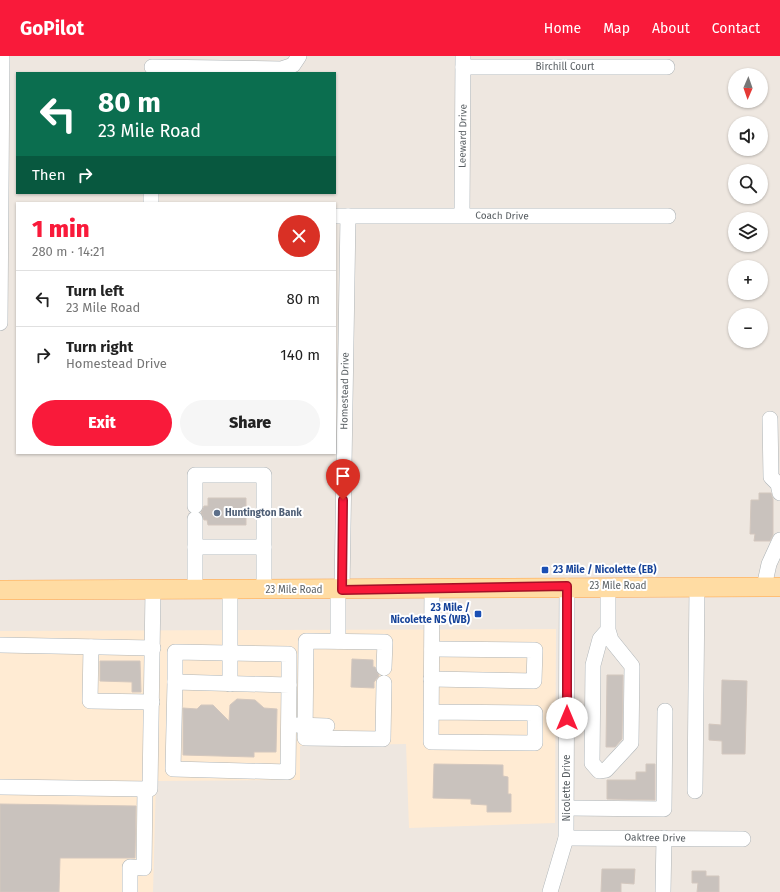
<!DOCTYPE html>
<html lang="en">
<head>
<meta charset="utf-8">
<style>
	:root { --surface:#fff; --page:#f6f6f6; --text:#222; --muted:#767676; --line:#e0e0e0; --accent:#f91a3a }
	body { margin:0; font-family:"Fira Sans",sans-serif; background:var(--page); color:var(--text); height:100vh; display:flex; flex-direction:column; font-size:15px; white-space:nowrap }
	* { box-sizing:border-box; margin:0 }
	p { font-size:13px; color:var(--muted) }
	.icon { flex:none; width:22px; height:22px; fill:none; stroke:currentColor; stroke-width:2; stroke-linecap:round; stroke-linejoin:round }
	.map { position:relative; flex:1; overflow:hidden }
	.panel { position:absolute; left:16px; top:146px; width:320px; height:252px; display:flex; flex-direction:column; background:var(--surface); border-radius:0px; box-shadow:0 1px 3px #0004 }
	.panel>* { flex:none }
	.top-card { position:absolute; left:16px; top:16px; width:320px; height:122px; border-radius:0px; box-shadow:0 1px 3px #0004; background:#0b6e4f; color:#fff; overflow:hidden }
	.needle { width:26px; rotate:182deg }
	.fabs { position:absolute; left:728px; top:12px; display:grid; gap:8px }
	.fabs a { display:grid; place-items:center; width:40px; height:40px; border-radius:50%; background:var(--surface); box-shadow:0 1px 3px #0004; font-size:20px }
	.pin { position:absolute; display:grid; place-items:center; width:34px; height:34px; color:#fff; margin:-41px -17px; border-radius:50% 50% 50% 0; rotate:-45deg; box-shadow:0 0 4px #0007 }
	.pin .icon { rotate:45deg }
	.me { position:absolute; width:44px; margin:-22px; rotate:0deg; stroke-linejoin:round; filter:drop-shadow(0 0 3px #0008) }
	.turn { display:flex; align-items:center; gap:14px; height:84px; padding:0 16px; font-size:18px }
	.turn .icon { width:52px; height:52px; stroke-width:2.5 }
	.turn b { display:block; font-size:28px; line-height:34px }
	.then { display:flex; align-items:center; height:38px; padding:0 16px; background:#0003; gap:8px; font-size:15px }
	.round { display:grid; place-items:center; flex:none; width:42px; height:42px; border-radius:21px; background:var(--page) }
	.head { display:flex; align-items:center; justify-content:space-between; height:68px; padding:0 16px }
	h1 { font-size:24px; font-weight:800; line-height:30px; color:var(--accent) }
	.button { display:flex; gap:8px; margin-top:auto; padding:8px 16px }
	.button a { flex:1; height:46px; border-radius:24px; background:var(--accent); color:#fff; font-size:16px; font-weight:800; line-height:46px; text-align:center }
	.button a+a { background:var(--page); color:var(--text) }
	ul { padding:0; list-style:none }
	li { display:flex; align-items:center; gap:12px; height:56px; padding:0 16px; border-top:1px solid var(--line) }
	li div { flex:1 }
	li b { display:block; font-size:15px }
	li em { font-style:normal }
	header { display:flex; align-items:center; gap:24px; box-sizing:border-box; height:56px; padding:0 20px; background:var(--accent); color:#fff }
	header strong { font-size:19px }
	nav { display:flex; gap:22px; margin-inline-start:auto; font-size:14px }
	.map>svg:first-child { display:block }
	.commercial { fill:#ffebd3 }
	.building { fill:#c9c2bd; stroke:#d3c7be }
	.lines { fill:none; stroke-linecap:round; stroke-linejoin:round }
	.minor-casing { stroke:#aeb4b7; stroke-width:16 }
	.major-casing { stroke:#ffa348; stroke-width:20 }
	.minor { stroke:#fff; stroke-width:15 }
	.major { stroke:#ffdca3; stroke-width:19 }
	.route-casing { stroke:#a21126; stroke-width:10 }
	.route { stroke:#f91a3a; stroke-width:7 }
	.service-dot { fill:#5c6f8a; stroke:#fff; stroke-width:1.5 }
	.transit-dot { fill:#1a4fb4; stroke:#fff; stroke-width:1.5 }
	.labels { text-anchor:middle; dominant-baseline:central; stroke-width:4; stroke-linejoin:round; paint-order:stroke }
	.street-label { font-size:10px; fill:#595f63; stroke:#fff }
	.service-label { font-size:10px; font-weight:bold; fill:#4e5e75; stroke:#fff; text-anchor:start }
	.transit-label { font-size:10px; font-weight:bold; fill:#164399; stroke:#fff; text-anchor:start }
</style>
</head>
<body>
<header>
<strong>GoPilot</strong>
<nav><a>Home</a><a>Map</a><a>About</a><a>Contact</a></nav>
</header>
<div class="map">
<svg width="780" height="836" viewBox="0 0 780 836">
	<rect width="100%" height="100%" fill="#eee7e0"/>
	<polygon class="commercial" points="556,573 555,767 409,772 406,688 300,690 300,724 156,725 153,836 0,836 0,575"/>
	<g class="building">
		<polygon points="759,437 771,437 773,443 773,479 770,485 754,485 755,478 750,478 751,444 759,444"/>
		<polygon points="208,442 246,442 246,469 208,469 207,464 204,464 201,456 204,450 208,450"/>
		<polygon points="352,603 373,604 373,611 375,611 379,620 374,626 374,632 351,631"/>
		<polygon points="100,605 140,605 141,636 132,636 132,626 100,625"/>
		<polygon points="607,619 623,619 622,683 615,691 606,691"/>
		<polygon points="722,624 747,625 745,698 722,698 722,685 709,684 709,668 721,669"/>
		<polygon points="237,643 255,644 264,652 277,653 276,696 254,696 254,701 183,699 183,652 197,653 201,649 213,649 229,665 230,649"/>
		<polygon points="434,708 503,709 503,720 508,721 508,738 511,738 511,756 487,756 487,749 471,748 471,743 433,742"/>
		<polygon points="646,708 655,708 655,744 607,743 607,724 636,724 636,716 646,716"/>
		<polygon points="0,748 136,750 135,802 60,802 59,836 0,836"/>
		<polygon points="602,813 635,813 634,828 621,827 621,836 601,836"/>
		<polygon points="692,815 706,815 706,820 719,820 719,836 697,836 698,827 692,827"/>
	</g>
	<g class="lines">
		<defs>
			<g id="minor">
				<polyline points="152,11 281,13 293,9 299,0"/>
				<polyline points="463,11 667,11"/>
				<polyline points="151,147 151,137"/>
				<polyline points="462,159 463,0"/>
				<polyline points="335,160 668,160"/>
				<polyline points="0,267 2,0"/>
				<polyline points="770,363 771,421 778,428 780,437"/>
				<polyline points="195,450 195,419 264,419 264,534"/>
				<polyline points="195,463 195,534"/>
				<polyline points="195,491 264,491"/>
				<polyline points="764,531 769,508 780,484"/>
				<polyline points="342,534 348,160"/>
				<polyline points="608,574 611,584 632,610 631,687 606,714 599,715 592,707 593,609 600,583 608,574 608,530"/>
				<polyline points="338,585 338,533"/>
				<polyline points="0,589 153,592"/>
				<polyline points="91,591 90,645 152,646"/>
				<polyline points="431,623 534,625 535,594 432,593"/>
				<polygon points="175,626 289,629 288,716 173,713"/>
				<polyline points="175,626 175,596 289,598 289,629"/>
				<polyline points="384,627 383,683 305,682 306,585 385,586 384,612"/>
				<polyline points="230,628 230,533"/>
				<path d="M431,656L535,657V687L431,686C431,635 432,584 432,532"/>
				<polyline points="296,669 327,670"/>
				<polyline points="0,731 150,733 153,534"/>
				<polyline points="695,735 697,530"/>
				<polyline points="567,752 664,753 665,655"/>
				<polyline points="566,782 743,783"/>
				<polyline points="130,836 130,811 144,812 145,733"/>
				<polyline points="550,836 566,782 567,530"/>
				<polyline points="663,836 664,782"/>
			</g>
			<polyline id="major" points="0,534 780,531"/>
		</defs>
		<use href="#minor" class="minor-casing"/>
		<use href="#major" class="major-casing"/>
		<use href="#minor" class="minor"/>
		<use href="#major" class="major"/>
	</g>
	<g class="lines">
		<defs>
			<polyline id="route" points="343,444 342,534 567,530 567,662"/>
		</defs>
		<use href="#route" class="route-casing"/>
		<use href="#route" class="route"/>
	</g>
	<circle class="service-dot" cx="217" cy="457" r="4"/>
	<g class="transit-dot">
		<rect x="541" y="510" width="8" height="8" rx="2"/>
		<rect x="474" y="554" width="8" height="8" rx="2"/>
	</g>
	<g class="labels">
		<g class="street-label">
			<text x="565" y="11">Birchill Court</text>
			<text transform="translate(463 80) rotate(-89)">Leeward Drive</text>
			<text transform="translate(502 160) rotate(1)">Coach Drive</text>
			<text transform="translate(345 335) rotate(-89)">Homestead Drive</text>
			<text x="618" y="530">23 Mile Road</text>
			<text x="294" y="534">23 Mile Road</text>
			<text transform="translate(567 732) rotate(-90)">Nicolette Drive</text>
			<text transform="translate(655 782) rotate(1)">Oaktree Drive</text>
		</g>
		<g class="service-label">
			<text x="225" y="457">Huntington Bank</text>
		</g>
		<g class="transit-label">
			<text x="553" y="514">23 Mile / Nicolette (EB)</text>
			<text x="470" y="552" text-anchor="end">23 Mile /<tspan x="470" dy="12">Nicolette NS (WB)</tspan></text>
		</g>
	</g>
</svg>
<div class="fabs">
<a><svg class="needle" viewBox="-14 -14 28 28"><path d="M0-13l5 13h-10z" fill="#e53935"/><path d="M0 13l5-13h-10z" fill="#767676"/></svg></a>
<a><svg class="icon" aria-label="sound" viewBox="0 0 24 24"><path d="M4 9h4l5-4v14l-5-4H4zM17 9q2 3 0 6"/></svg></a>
<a><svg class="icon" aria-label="search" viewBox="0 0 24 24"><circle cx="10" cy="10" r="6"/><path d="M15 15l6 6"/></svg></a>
<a><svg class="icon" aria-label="layers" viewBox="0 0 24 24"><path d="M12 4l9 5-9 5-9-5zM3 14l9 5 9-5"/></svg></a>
<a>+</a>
<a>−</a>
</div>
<div class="pin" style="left:343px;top:444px;background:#d93025"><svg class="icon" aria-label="arrive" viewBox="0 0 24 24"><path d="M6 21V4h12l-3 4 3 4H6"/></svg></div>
<svg class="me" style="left:567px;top:662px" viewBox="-20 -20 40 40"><circle r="19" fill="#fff"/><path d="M0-13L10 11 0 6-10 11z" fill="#f91a3a"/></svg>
<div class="top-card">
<div class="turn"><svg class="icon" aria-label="left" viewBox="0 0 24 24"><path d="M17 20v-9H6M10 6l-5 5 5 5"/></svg><div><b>80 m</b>23 Mile Road</div></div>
<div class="then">Then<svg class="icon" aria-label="right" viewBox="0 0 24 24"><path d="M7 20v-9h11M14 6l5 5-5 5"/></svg></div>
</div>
<section class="panel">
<div class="head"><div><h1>1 min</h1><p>280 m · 14:21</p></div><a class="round" style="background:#d93025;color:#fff"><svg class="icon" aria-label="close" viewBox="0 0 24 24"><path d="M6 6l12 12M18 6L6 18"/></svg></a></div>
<ul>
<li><svg class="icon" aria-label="left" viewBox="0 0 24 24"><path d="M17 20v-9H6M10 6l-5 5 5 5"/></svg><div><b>Turn left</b><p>23 Mile Road</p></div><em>80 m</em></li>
<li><svg class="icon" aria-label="right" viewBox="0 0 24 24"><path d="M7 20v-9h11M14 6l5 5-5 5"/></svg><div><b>Turn right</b><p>Homestead Drive</p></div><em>140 m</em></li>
</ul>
<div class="button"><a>Exit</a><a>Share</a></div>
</section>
</div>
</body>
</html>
